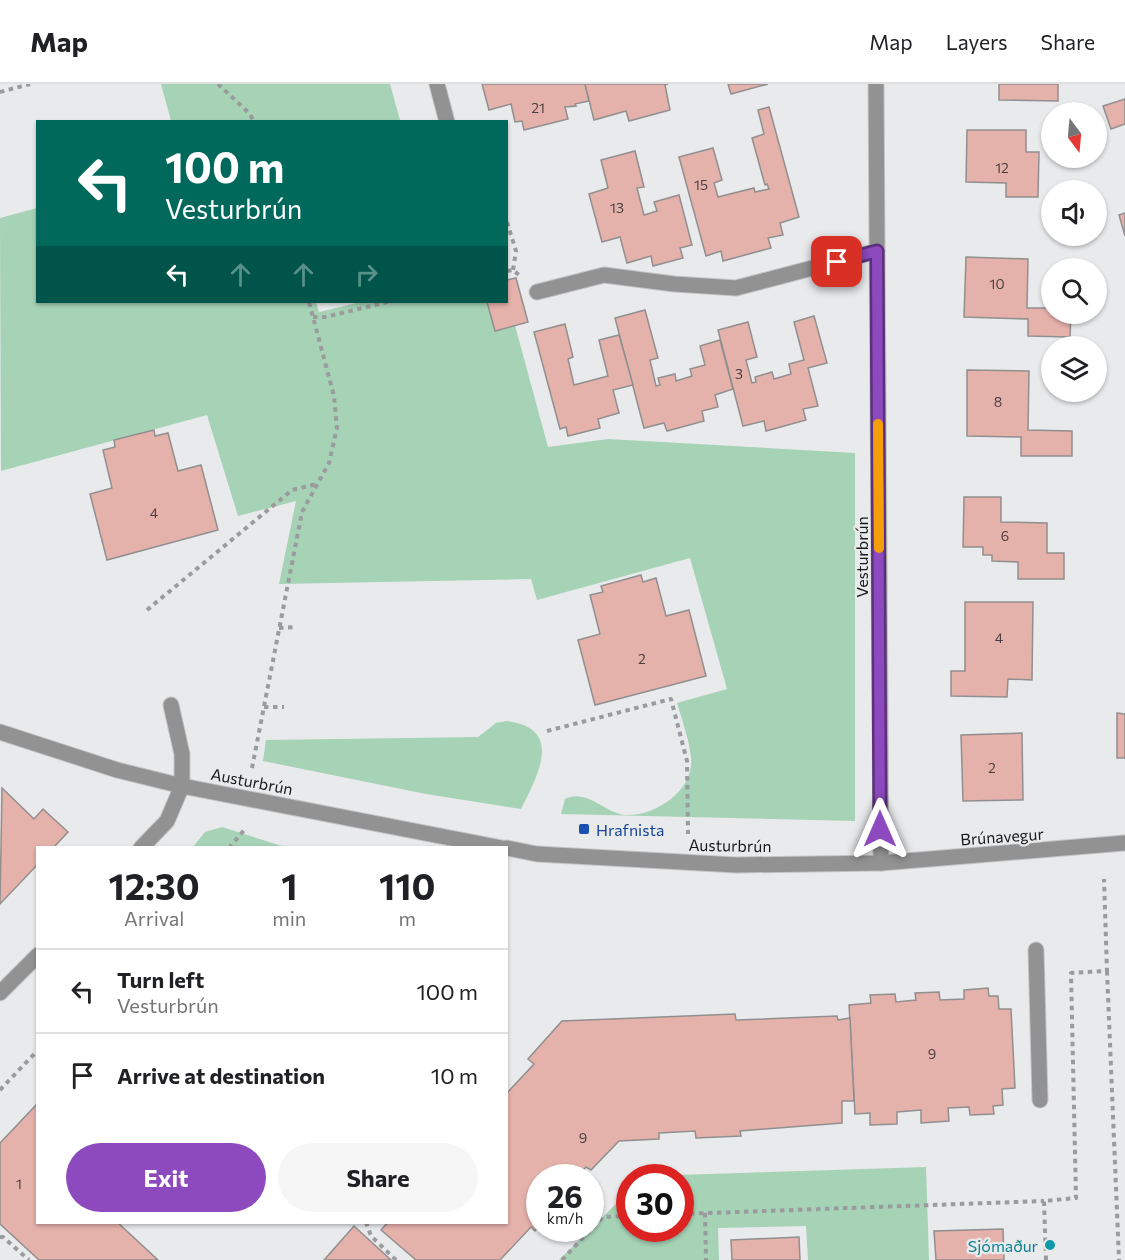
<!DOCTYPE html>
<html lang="en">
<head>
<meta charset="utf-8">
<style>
	:root { --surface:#fff; --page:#f6f6f6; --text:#202124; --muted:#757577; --line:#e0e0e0; --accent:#8d4abe }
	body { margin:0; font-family:Commissioner,sans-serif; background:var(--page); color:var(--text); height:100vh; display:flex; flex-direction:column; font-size:22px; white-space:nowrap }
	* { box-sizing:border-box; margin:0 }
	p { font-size:20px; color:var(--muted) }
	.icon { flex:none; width:33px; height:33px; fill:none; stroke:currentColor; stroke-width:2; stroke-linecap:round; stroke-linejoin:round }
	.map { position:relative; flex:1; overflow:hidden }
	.details { position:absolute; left:36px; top:762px; width:472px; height:378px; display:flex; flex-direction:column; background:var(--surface); border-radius:0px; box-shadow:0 2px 4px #0004 }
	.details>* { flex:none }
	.top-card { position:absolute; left:36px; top:36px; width:472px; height:183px; border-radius:0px; box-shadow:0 2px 4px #0004; background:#00695c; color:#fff; overflow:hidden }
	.needle { width:39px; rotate:164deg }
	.tools { position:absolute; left:1041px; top:18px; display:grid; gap:12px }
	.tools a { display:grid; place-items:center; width:66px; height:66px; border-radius:50%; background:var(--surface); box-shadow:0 2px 4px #0004; font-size:30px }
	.speed { position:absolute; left:526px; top:1080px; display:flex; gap:12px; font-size:30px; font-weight:700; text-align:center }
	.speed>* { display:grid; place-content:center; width:78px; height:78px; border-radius:50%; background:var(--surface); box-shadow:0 2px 4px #0004; line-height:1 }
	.speed small { font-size:15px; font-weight:400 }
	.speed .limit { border:9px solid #d22; background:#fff; color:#111 }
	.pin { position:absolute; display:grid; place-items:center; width:51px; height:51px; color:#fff; margin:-26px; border-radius:12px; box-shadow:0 3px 9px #0006 }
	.me { position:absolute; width:66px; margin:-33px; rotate:0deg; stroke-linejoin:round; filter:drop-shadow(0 0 4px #0008) }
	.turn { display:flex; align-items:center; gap:21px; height:126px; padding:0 30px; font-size:27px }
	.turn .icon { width:78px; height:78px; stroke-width:2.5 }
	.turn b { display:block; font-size:42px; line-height:51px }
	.lanes { display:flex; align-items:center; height:57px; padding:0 30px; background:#0003; justify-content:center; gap:30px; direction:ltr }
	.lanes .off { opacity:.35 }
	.eta { display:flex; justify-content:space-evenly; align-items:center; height:102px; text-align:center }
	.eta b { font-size:36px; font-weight:700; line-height:42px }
	.primary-button { display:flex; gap:12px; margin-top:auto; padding:12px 30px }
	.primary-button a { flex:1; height:69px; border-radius:36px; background:var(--accent); color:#fff; font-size:24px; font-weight:700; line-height:69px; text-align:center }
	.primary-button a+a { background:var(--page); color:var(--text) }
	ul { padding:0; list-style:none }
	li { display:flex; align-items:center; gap:18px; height:84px; padding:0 30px; border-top:2px solid var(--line) }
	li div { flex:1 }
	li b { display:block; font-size:22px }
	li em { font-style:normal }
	header { display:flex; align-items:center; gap:36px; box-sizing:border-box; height:84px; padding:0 30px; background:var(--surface); border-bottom:2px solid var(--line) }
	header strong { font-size:28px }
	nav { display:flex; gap:33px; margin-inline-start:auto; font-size:21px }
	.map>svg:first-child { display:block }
	.green { fill:#a6d2b6 }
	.building { fill:#e5b1ab; stroke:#918f8f; stroke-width:1.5 }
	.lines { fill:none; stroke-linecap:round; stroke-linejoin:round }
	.lane-casing { stroke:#c3c4c6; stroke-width:17 }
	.street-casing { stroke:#c3c4c6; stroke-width:17 }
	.path { stroke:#9a9b9c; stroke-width:4; stroke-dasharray:4.5 4.5; stroke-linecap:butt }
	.lane { stroke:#939292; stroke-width:15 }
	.street { stroke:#939292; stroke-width:15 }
	.route-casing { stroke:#5c307c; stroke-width:15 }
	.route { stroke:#8d4abe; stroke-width:10 }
	.slow { stroke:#f59e0b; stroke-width:10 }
	.transit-dot { fill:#1a4fb4; stroke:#e9eaec; stroke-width:2 }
	.culture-dot { fill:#0f9aa8; stroke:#e9eaec; stroke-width:2 }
	.labels { text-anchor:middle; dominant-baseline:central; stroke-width:4.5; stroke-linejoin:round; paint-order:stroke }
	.number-label { font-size:14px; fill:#4b3f3e }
	.street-label { font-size:16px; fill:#181919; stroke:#e9eaec }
	.transit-label { font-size:16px; fill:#164399; stroke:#e9eaec; text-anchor:start }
	.culture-label { font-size:16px; fill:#0d838f; stroke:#e9eaec; text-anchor:end }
</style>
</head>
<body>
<header>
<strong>Map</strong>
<nav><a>Map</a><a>Layers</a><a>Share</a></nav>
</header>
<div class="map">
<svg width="1125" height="1176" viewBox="0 0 1125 1176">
	<rect width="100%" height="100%" fill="#e9eaec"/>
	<g class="green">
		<polygon points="161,0 390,0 400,36 171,37"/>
		<path d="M37,124L38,218H316L319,228L361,218H507V212L548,363L608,355L855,369V737L561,730L565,715C586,704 604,728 625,731C655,733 695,706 691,673C689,655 682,636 677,619L727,605L690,474L537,516L531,495L279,500L296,417L238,432L207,331L1,387L0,134Z"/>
		<path d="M507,637C565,644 537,693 521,725L426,710L263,677L266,656L478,653L496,639Z"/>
		<polygon points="222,743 285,763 193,763 205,748"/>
		<polygon points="926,1083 929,1176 808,1176 806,1142 718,1144 719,1176 559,1176 630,1106 630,1144 681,1144 681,1094 643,1093 645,1092"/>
	</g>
	<g class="building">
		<polygon points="482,0 585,0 589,17 575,20 576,22 565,23 568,35 524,46 522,37 515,38 511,20 489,26"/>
		<polygon points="585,0 668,0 665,1 670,26 629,37 626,27 594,36"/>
		<polygon points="728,0 768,0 731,10"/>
		<polygon points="999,0 1058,0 1058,17 999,16"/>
		<polygon points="1125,15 1125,40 1111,45 1103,22"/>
		<polygon points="769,23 799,133 780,139 783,151 768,154 771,164 723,177 721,167 706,172 679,73 713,64 722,96 714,99 718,113 754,104 755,108 769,105 767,100 765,101 752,54 764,50 758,26"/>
		<polygon points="967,46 1026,46 1026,68 1039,68 1038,113 1006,113 1006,99 966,98"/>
		<polygon points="635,67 644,103 637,104 644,131 657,127 654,118 679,111 692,161 680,164 683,174 653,182 651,172 627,179 620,153 602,158 589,110 608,104 601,76"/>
		<polygon points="1125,129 1125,152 1119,131"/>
		<polygon points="966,173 1028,175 1027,224 1052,224 1052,230 1071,230 1070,253 1028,252 1028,235 964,233"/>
		<polygon points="516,194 528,238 495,247 487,218 507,218 507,196"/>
		<polygon points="645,226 658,274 650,276 656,302 660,301 658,294 675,290 676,297 692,292 690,285 705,281 700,262 720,256 733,305 715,311 718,323 702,327 704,337 667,347 664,339 644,344 615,234"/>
		<polygon points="814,232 827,279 808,284 818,322 803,325 806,336 766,347 764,337 743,342 718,246 748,238 757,273 746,276 752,299 756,298 755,293 772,288 774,295 791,290 789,280 804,276 794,238"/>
		<polygon points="565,240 573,273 568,275 574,301 608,292 599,256 619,251 633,301 613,306 619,329 598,335 600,344 568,352 566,343 560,345 534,248"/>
		<polygon points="967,286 1029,287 1028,346 1072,347 1072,372 1021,372 1021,353 967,352"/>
		<polygon points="154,346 155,352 168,349 178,387 201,381 218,446 107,476 90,410 112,404 103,366 115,363 114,356"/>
		<polygon points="964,413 1001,413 1001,438 1047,439 1047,469 1064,469 1064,495 1018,495 1018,478 992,477 992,471 983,471 983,463 963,463"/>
		<polygon points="641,491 643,498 656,494 666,532 689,526 706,592 595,621 578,556 600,550 590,511 603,508 601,502"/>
		<polygon points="965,518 1033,518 1032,596 1008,595 1007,613 951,612 951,587 965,587"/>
		<polygon points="1117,629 1125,630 1125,674 1117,674"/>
		<polygon points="1022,649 1023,716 963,717 961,651"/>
		<polygon points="2,704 34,735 43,725 68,748 53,764 38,764 38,780 0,820"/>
		<polygon points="988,904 989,912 998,912 999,925 1011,925 1015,1004 1002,1005 1003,1021 993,1022 994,1030 970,1031 969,1023 948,1024 949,1037 921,1039 921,1026 897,1028 897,1040 870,1041 870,1029 855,1030 849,921 871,919 870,911 895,910 896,918 916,916 915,909 939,908 940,916 964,915 964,906"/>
		<polygon points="735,930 736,936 837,932 838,936 850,934 854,1017 842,1017 842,1039 740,1047 741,1052 696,1054 695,1047 659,1049 659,1055 619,1057 591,1086 586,1083 576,1094 540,1094 540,1141 535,1147 531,1143 500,1176 416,1176 381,1146 388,1138 507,1138 507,1009 534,980 528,975 562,937"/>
		<polygon points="38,1019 38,1138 117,1138 158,1176 39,1176 0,1140 0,1059"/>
		<polygon points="354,1142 391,1176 324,1176"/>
		<polygon points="1003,1145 1004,1176 936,1176 934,1147"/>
		<polygon points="799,1153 800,1176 732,1176 731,1156"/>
	</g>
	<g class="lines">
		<defs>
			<g id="lane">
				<polyline points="437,0 447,38"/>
				<polyline points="171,621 182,670 182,702"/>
				<polyline points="1036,866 1040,1016"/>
			</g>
			<g id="street">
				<polyline points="876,0 881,779"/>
				<polyline points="537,208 604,191 674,200 736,204 877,167"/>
				<polyline points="0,648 117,686 182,702 502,764"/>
				<polyline points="141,764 167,737 182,702"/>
				<polyline points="507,764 537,770 736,781 881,779 1125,759"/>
				<polyline points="0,909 38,871"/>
			</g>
		</defs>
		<use href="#lane" class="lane-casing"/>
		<use href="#street" class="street-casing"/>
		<g class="path">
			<polyline points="218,0 250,30 254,38"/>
			<polyline points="0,8 30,0"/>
			<polyline points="507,138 516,167 513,186"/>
			<polyline points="507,187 513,186 519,191"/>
			<polyline points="313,233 325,233 388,218"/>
			<polyline points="147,526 292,406 317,400"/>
			<polyline points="279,544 296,543"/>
			<polyline points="264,623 284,623"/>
			<polyline points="547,647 671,615 687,677 688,750"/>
			<polyline points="252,684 302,428 329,379 337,344 334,312 309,218"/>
			<polyline points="229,764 245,745"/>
			<polyline points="1107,887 1119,1176"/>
			<polyline points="0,1006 38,966"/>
			<polyline points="705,1129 706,1176"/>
			<polyline points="681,1130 1044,1117"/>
			<polyline points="366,1138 371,1152 396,1176"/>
			<polyline points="0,1153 3,1153 29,1176"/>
			<polyline points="562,1176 603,1133 630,1132"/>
			<polyline points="1046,1176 1044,1117 1076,1114 1071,889 1107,887 1104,795"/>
		</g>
		<use href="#lane" class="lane"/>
		<use href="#street" class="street"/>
	</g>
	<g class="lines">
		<defs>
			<polyline id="route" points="837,178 877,167 880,745"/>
		</defs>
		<use href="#route" class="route-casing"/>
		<use href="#route" class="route"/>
		<polyline class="slow" points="878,340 879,464"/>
	</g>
	<rect class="transit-dot" x="578" y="739" width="12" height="12" rx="3"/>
	<circle class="culture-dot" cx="1050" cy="1161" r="6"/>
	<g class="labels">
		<g class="number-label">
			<text x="538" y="23">21</text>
			<text x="1002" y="83">12</text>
			<text x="701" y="100">15</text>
			<text x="617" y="123">13</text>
			<text x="997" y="199">10</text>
			<text x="739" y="289">3</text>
			<text x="998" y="317">8</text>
			<text x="154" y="428">4</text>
			<text x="1005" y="451">6</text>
			<text x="999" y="553">4</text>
			<text x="642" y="574">2</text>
			<text x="992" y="683">2</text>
			<text x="932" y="969">9</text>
			<text x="583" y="1053">9</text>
			<text x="19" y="1099">1</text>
		</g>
		<g class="street-label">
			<text transform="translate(861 473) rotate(-90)">Vesturbrún</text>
			<text transform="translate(252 697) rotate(11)">Austurbrún</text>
			<text transform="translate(1002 752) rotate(-4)">Brúnavegur</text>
			<text transform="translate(730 761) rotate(1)">Austurbrún</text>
		</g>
		<g class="transit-label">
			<text x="596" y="745">Hrafnista</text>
		</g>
		<g class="culture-label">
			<text x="1038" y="1161">Sjómaður</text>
		</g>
	</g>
</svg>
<div class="tools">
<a><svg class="needle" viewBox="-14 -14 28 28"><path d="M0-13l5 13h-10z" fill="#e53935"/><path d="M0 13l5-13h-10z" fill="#757577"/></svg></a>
<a><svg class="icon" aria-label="sound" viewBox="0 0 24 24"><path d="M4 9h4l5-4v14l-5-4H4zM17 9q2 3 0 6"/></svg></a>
<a><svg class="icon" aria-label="search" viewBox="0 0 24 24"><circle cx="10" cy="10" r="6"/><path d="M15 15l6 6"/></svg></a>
<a><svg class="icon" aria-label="layers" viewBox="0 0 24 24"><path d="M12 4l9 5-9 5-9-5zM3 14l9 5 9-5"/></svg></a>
</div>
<div class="speed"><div>26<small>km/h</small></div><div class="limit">30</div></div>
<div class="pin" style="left:837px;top:178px;background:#d93025"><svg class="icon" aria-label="arrive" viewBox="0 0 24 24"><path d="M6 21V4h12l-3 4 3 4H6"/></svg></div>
<svg class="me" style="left:880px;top:745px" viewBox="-20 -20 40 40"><path d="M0-17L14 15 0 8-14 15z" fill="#8d4abe" stroke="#fff" stroke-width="4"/></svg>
<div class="top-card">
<div class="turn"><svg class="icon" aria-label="left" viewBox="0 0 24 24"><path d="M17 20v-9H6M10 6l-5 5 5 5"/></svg><div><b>100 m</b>Vesturbrún</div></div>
<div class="lanes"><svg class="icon" aria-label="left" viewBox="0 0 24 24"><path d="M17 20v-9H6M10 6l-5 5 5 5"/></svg><svg class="icon off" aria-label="ahead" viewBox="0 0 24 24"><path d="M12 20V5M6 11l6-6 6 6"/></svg><svg class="icon off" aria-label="ahead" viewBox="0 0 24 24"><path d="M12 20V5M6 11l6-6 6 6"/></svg><svg class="icon off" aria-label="right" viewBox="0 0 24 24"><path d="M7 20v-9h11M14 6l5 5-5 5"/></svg></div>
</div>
<section class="details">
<div class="eta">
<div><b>12:30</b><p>Arrival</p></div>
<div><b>1</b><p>min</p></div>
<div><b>110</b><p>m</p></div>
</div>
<ul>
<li><svg class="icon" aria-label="left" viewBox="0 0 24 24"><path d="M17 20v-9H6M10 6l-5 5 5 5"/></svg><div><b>Turn left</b><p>Vesturbrún</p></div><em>100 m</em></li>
<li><svg class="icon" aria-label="arrive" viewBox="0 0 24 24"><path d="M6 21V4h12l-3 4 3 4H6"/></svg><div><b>Arrive at destination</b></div><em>10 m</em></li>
</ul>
<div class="primary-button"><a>Exit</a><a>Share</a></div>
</section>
</div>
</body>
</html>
